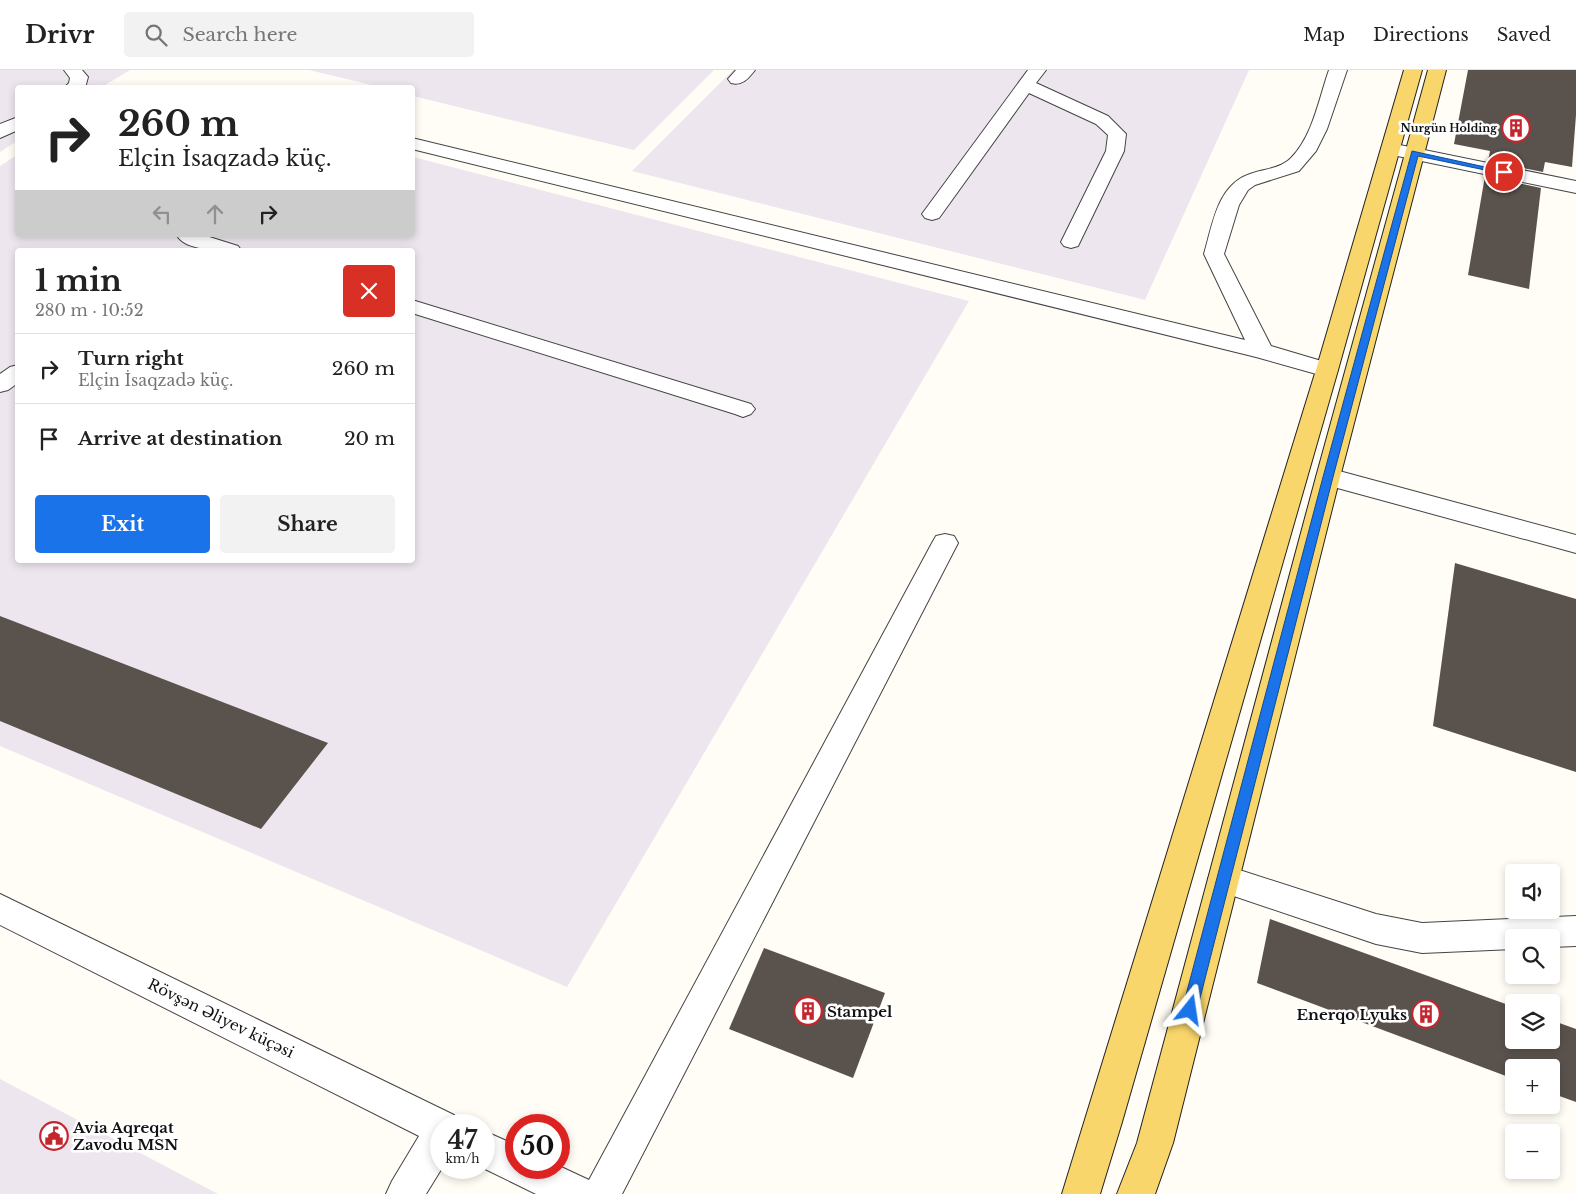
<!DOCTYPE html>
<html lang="en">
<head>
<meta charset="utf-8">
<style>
	:root { --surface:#fff; --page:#f2f2f2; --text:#222; --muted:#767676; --line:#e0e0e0; --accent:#1a73e8 }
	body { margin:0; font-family:"Libre Baskerville",serif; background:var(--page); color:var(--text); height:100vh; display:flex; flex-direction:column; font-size:19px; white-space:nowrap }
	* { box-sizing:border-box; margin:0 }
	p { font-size:16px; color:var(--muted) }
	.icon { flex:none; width:28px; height:28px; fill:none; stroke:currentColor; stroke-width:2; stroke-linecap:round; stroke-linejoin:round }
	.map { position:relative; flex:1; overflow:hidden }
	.side { position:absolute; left:15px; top:178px; width:400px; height:315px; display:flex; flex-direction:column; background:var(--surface); border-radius:5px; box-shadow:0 2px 8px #0003 }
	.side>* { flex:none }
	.banner { position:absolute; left:15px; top:15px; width:400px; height:152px; border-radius:5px; box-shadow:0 2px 8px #0003; background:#fff; color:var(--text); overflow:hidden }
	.controls { position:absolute; left:1505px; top:794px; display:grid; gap:10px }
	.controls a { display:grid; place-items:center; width:55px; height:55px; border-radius:5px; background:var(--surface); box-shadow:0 2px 8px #0003; font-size:25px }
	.speed { position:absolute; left:430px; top:1044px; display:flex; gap:10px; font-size:25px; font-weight:700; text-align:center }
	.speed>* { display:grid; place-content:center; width:65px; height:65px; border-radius:50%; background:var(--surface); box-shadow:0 2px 8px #0003; line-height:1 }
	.speed small { font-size:12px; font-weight:400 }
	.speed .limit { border:8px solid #d22; background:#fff; color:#111 }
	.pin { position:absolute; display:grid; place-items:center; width:42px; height:42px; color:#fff; margin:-21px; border:2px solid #fff; border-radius:50%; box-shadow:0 1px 5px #0007 }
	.me { position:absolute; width:55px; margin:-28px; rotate:15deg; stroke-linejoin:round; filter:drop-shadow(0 0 4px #0008) }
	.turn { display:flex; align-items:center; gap:18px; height:105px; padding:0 20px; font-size:22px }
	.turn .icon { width:65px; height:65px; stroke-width:2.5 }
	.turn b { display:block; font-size:35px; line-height:42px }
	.lanes { display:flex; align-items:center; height:48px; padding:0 20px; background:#0003; justify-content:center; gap:25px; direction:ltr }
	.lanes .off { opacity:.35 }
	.round { display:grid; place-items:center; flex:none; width:52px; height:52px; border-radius:5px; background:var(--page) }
	.summary { display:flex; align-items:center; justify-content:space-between; height:85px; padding:0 20px }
	h1 { font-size:30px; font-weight:700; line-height:38px }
	.cta { display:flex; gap:10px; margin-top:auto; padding:10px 20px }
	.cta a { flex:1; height:58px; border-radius:5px; background:var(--accent); color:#fff; font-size:20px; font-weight:700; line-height:58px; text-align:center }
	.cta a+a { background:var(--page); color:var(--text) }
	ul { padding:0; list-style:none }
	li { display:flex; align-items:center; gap:15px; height:70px; padding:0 20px; border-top:1px solid var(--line) }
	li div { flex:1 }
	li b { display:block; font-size:19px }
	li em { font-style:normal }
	header { display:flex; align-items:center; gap:30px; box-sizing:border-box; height:70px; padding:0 25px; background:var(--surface); border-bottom:1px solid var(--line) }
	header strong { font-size:24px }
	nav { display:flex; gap:28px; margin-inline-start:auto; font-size:18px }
	.search { width:350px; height:45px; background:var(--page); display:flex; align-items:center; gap:12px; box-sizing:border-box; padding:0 18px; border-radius:5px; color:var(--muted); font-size:19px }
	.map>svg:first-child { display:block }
	.industrial { fill:#eee6ef; fill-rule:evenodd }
	.building { fill:#5a524d }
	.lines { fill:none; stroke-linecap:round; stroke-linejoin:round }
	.minor-casing { stroke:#444; stroke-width:2 }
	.major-casing { stroke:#222; stroke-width:2 }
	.minor { fill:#fff; fill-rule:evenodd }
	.major { fill:#f9d66b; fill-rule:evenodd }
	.route { fill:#1a73e8; stroke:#114b97 }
	.labels { text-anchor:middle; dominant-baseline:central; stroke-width:5; stroke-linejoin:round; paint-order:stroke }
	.far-poi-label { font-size:11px; font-weight:bold; fill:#111; stroke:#fff; text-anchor:end }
	.near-poi-label { font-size:15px; font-weight:bold; fill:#111; stroke:#fff; text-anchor:start }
	.near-street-label { font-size:15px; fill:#111; stroke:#fff }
</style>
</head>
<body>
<header>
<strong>Drivr</strong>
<div class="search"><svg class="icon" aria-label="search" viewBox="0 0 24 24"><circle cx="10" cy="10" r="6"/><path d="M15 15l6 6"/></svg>Search here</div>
<nav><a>Map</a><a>Directions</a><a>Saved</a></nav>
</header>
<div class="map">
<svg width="1576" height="1124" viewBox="0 0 1576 1124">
	<rect width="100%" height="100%" fill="#fffdf5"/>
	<g class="industrial">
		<polygon points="0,0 130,0 102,17 18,18 17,71 0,82"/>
		<polygon points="309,0 714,0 634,80 413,26 412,18 380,17"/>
		<polygon points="733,0 1249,0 1145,230 632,101"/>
		<path d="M17,85L18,165H412L413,87L969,231L567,917L0,676V96ZM18,180H412V490H18Z"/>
		<polygon points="0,1009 218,1124 0,1124"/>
	</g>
	<g class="building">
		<polygon points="1468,0 1576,0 1576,45 1572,97 1545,92 1543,102 1488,91 1490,81 1454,74"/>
		<polygon points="1485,106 1541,118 1529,219 1468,205"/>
		<polygon points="1455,493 1576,529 1576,702 1433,656"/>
		<polygon points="0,546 328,673 261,759 0,651"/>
		<polygon points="1270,849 1514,937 1514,970 1551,970 1551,950 1576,959 1576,1032 1551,1023 1551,998 1514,998 1514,1009 1257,913"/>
		<polygon points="764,878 885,923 853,1008 729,959"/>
	</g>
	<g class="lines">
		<defs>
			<g id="minor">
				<polygon points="64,0 82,0 88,7 85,18 64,18 69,13 70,8"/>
				<path d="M736,0H755C748,9 742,16 731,13L728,9Z"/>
				<polygon points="1028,0 1046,0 1036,13 1108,46 1126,64 1124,81 1078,176 1071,178 1064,176 1061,172 1106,81 1108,65 1096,54 1029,23 939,148 932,150 925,148 922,144"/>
				<path d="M1329,0H1347L1327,59L1316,81L1299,101L1255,115L1248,120L1239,135L1224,184L1271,276L1335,295L1338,300L1335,305L1327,307L1256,287L412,79V68L1245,270L1204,184C1213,154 1217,113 1253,103C1266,99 1281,98 1291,88C1313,66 1319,28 1329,0Z"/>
				<polygon points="18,47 18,60 0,68 0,54"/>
				<polygon points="1390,73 1576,111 1576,123 1383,83 1381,79 1383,75"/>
				<path d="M179,165H203L238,176L241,180C225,180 188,182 178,167Z"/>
				<polygon points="412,230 751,334 755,339 751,344 743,347 735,344 412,243"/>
				<polygon points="18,295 18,313 8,320 0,322 0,304 10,297"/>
				<polygon points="1328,398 1576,465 1576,483 1319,413 1316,407 1319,401"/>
				<polygon points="945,464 954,466 958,473 622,1124 536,1124 483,1098 484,1061 516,1075 516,1098 559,1098 559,1096 589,1110 932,473 936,466"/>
				<polygon points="1224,795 1376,844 1422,853 1576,846 1576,876 1551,877 1551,868 1514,868 1514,879 1422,883 1376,874 1213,819 1208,809 1213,799"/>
				<polygon points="0,824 454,1045 458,1055 441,1055 442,1098 426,1124 386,1124 392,1111 419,1066 0,855"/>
			</g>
			<g id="major">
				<polygon points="1404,0 1422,0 1338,300 1122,1052 1100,1124 1062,1124 1316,300"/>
				<polygon points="1428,0 1446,0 1340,407 1173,1073 1155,1124 1117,1124 1137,1073 1316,407"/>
			</g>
		</defs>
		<use href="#minor" class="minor-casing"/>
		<use href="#major" class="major-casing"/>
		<use href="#minor" class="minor"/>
		<use href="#major" class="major"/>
	</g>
	<polygon class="route" points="1412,81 1508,102 1504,104 1418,86 1333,407 1197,940 1195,945 1190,947 1184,945 1182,940 1323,407"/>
	<defs>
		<symbol id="building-ring" viewBox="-11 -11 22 22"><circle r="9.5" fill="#fff" stroke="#c4262e" stroke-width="1.5"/><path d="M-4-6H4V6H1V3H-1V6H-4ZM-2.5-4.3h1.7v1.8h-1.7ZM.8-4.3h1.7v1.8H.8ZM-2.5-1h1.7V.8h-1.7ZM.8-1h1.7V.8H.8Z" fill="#c4262e"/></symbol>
		<symbol id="civic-ring" viewBox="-11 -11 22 22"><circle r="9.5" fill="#fff" stroke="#c4262e" stroke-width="1.5"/><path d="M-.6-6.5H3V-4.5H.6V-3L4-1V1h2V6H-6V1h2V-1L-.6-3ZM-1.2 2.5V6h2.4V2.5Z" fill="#c4262e"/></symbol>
	</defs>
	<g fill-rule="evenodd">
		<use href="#building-ring" x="1500" y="42" width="32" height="32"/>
		<use href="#building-ring" x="792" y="925" width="32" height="32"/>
		<use href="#building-ring" x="1410" y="928" width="32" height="32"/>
		<use href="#civic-ring" x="38" y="1050" width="32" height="32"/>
	</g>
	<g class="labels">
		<g class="far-poi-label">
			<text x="1497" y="58">Nurgün Holding</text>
		</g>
		<g class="near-poi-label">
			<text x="827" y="941">Stampel</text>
			<text x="1407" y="944" text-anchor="end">Enerqo Lyuks</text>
			<text x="73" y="1057">Avia Aqreqat<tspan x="73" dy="17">Zavodu MSN</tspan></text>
		</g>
		<g class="near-street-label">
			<text transform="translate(221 948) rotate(26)">Rövşən Əliyev küçəsi</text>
		</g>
	</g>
</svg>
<div class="controls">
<a><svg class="icon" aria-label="sound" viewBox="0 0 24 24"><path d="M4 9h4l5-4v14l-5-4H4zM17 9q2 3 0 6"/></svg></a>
<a><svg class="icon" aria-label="search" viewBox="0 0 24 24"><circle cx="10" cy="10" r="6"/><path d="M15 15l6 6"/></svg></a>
<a><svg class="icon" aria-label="layers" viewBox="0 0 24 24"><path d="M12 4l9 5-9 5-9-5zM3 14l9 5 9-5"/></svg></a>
<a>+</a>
<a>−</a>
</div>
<div class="speed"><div>47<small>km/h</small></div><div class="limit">50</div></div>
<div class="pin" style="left:1504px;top:102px;background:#d93025"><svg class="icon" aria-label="arrive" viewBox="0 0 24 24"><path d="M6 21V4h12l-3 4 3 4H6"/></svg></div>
<svg class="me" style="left:1190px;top:940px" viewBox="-20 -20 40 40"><path d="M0-17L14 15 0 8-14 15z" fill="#1a73e8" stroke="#fff" stroke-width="4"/></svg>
<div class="banner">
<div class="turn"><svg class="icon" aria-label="right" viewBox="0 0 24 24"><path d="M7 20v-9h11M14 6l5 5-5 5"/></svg><div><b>260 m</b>Elçin İsaqzadə küç.</div></div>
<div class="lanes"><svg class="icon off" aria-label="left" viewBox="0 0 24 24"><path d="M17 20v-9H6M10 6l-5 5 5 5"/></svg><svg class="icon off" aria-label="ahead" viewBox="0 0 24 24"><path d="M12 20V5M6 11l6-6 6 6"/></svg><svg class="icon" aria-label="right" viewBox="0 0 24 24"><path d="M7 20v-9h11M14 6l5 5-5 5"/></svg></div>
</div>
<section class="side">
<div class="summary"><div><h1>1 min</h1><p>280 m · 10:52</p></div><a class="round" style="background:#d93025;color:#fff"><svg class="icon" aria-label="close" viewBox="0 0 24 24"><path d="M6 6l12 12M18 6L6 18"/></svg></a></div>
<ul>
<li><svg class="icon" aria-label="right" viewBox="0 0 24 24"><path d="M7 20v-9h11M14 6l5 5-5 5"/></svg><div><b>Turn right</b><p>Elçin İsaqzadə küç.</p></div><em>260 m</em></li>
<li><svg class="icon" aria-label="arrive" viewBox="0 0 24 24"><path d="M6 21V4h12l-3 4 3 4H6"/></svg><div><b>Arrive at destination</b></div><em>20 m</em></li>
</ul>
<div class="cta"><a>Exit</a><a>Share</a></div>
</section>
</div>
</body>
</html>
